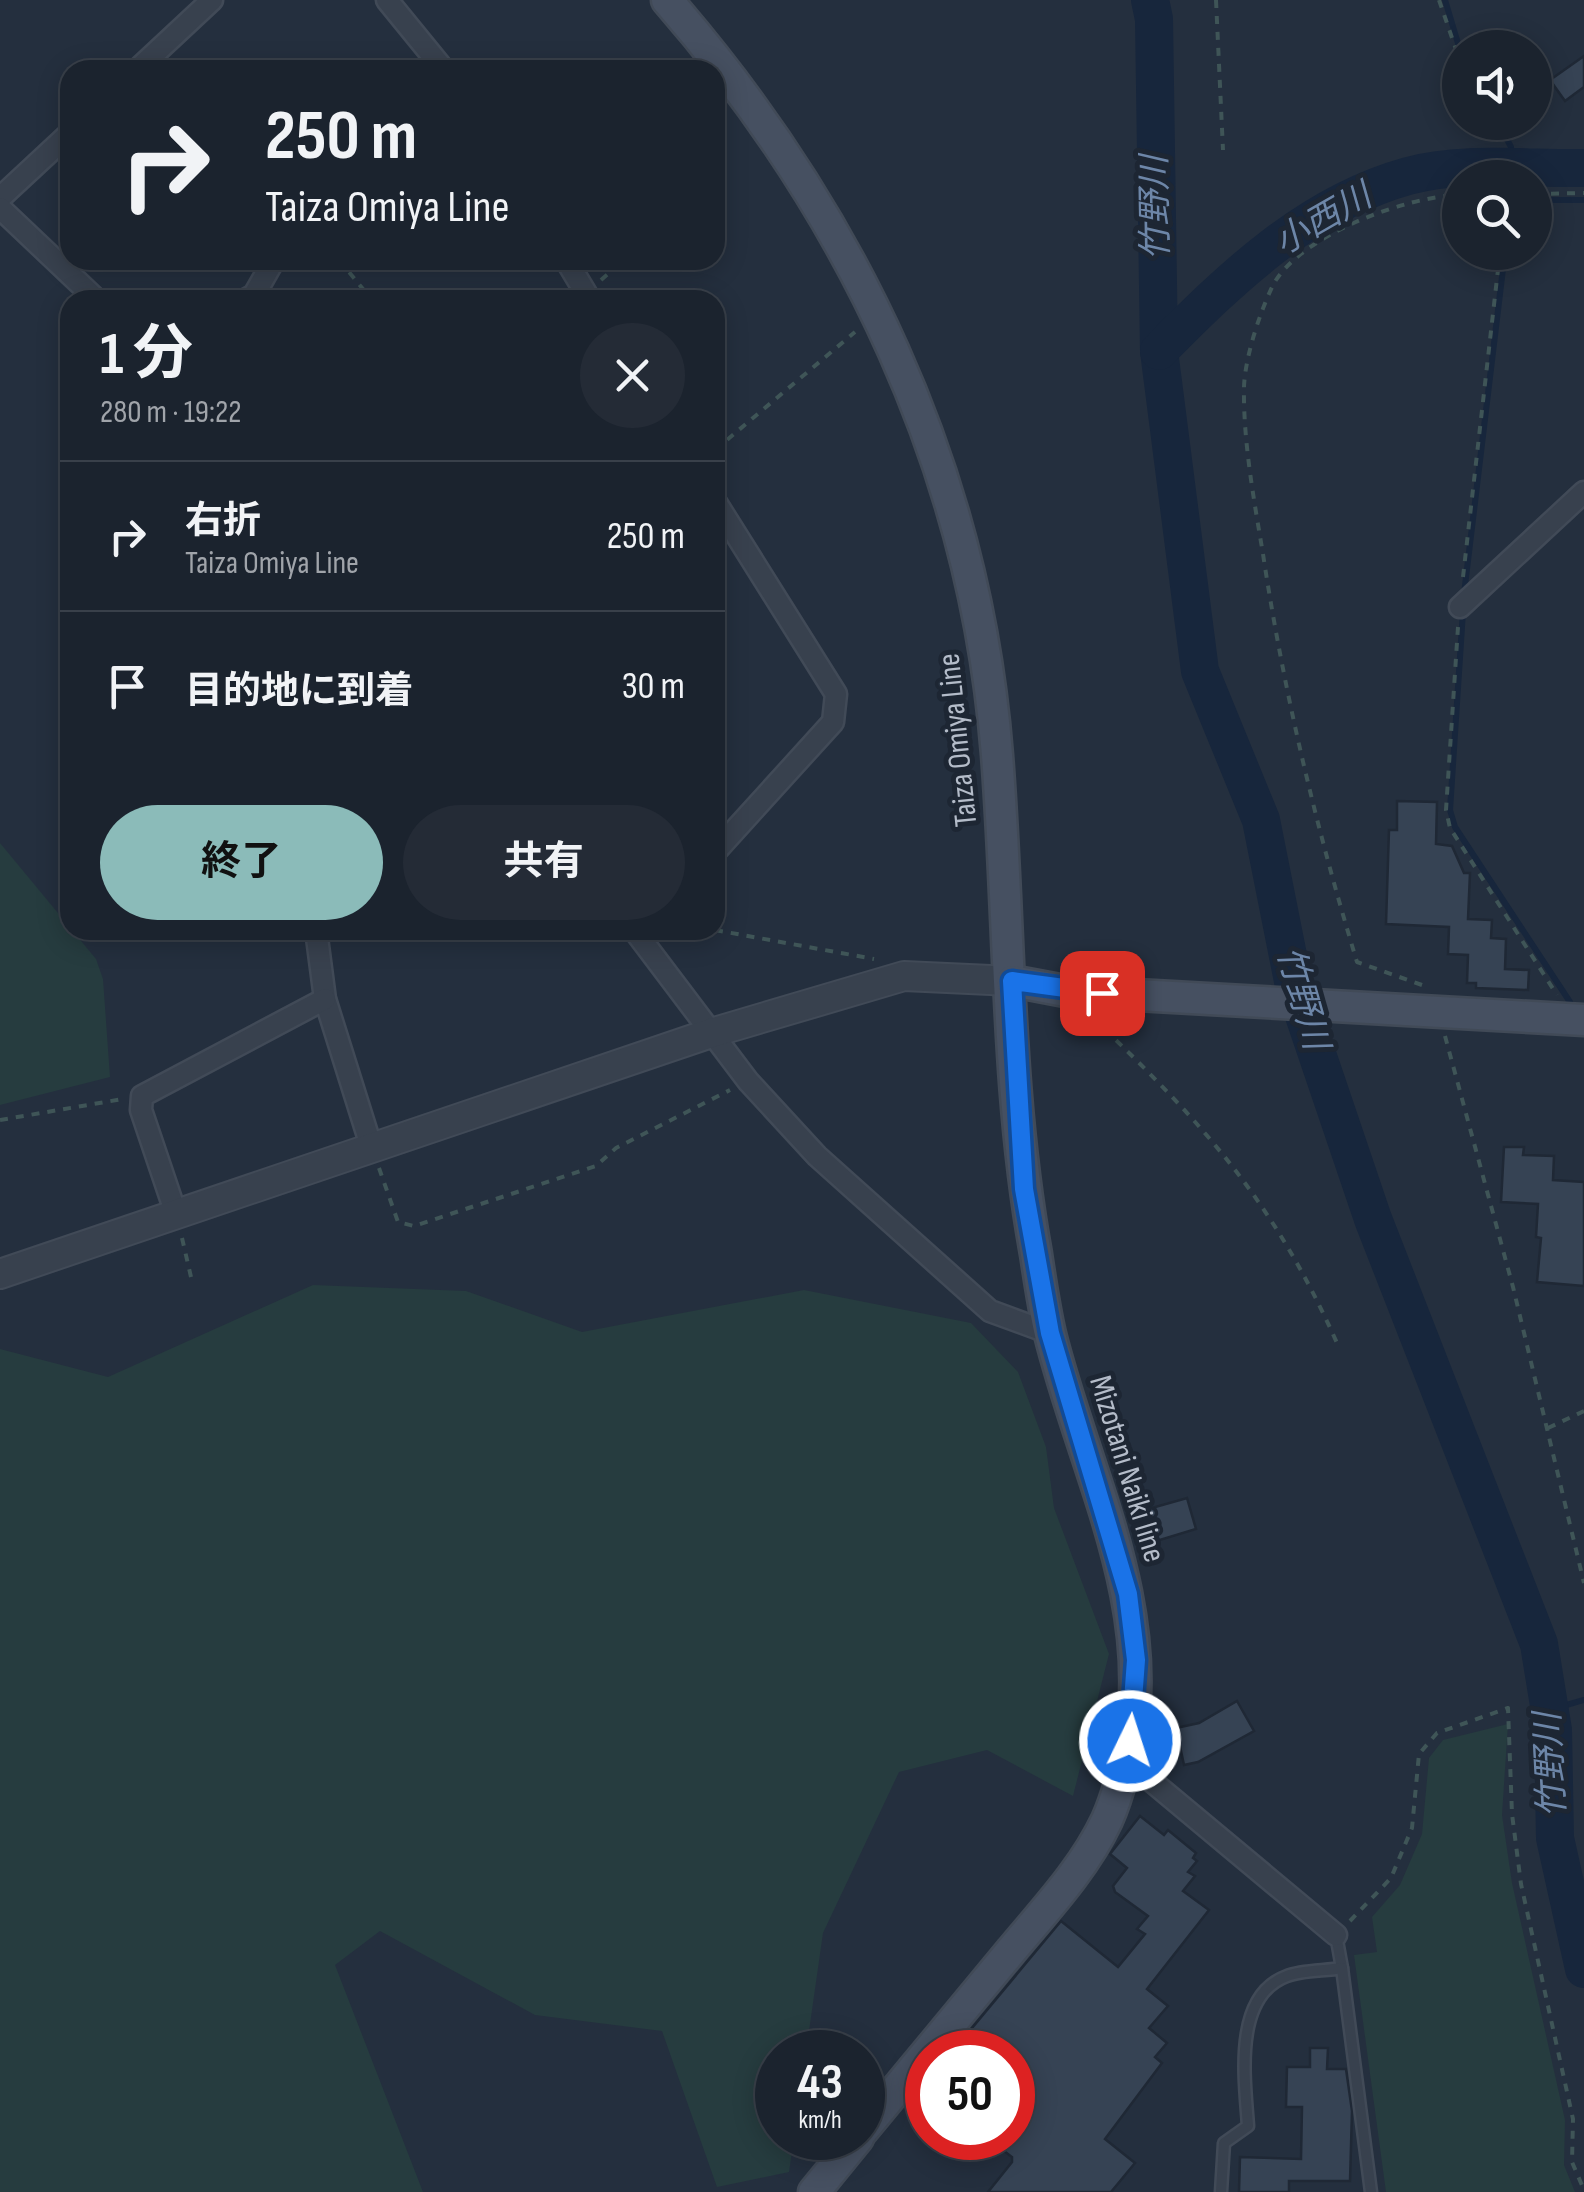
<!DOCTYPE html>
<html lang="ja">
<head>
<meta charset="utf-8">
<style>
	:root { --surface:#1b232e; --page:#242b36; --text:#f1f3f6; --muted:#a0a4aa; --line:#39404a; --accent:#8bbbb9 }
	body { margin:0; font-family:"Sofia Sans Condensed","Noto Sans JP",sans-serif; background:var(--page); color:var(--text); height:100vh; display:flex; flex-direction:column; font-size:38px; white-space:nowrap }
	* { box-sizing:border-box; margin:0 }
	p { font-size:32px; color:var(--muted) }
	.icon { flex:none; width:55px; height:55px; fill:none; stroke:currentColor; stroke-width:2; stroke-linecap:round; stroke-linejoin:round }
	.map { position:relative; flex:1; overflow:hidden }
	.panel { position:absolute; left:60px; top:290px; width:665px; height:650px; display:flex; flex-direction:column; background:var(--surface); border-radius:30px; box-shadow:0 5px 25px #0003,0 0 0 2px var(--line) }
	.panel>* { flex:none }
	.top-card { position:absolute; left:60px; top:60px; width:665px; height:210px; border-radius:30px; box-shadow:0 5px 25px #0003,0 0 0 2px var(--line); background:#1b232e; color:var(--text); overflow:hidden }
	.buttons { position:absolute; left:1442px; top:30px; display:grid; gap:20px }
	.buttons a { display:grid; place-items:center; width:110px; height:110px; border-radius:50%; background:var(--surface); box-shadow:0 5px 25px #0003,0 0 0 2px var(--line); font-size:50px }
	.speed { position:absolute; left:755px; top:2030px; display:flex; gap:20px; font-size:50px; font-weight:700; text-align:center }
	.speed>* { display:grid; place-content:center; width:130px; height:130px; border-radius:50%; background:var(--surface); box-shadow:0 5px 25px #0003,0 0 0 2px var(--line); line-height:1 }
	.speed small { font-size:25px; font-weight:400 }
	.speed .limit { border:15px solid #d22; background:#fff; color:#111 }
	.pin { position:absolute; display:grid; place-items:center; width:85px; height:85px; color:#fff; margin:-42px; border-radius:20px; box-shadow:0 5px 15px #0006 }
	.me { position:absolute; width:110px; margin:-55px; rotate:4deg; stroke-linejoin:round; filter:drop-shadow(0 0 8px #0008) }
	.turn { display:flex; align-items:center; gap:35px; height:210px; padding:0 40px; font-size:45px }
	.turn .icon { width:130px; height:130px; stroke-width:2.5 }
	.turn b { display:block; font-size:70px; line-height:85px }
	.round { display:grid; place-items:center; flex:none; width:105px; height:105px; border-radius:52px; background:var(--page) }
	.head { display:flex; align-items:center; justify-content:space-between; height:170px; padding:0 40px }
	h1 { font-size:60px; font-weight:700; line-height:75px }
	.cta { display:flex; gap:20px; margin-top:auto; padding:20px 40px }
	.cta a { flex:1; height:115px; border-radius:60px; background:var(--accent); color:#111; font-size:40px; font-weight:700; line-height:115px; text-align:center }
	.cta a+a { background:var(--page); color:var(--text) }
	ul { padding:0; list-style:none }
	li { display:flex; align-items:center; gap:30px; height:150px; padding:0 40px; border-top:2px solid var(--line) }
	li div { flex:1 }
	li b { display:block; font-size:38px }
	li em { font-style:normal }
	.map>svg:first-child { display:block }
	.green { fill:#263c3f }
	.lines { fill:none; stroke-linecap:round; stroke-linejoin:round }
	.stream { stroke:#17263c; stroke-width:6 }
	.river { stroke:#17263c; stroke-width:38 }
	.building { fill:#364354; stroke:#1f2835; stroke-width:2.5 }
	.service-casing { stroke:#414a57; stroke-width:15 }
	.minor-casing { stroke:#414a57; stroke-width:25 }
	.tertiary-casing { stroke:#414a57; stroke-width:32 }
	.secondary-casing { stroke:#414a57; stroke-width:35 }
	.path { stroke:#3f5557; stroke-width:4; stroke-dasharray:8 8; stroke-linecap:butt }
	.service { stroke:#38414e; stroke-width:10 }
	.minor { stroke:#38414e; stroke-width:20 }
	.tertiary { stroke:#38414e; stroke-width:28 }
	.secondary { stroke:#465061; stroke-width:30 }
	.route-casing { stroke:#114b97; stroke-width:25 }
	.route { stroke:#1a73e8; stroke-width:18 }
	.labels { text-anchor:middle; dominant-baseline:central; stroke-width:10; stroke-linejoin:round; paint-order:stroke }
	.street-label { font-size:32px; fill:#b4bcc9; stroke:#1d2633 }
	.water-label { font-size:35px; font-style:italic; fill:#6d86a8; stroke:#1d2633 }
</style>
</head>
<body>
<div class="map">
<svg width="1584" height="2192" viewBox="0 0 1584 2192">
	<rect width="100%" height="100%" fill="#242f3e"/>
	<g class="green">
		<polygon points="0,843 96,959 103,979 110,1077 0,1105"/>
		<polygon points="313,1285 466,1291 582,1332 804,1290 971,1323 1018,1372 1046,1447 1054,1508 1109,1654 1073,1796 987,1750 899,1772 823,1933 806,2052 778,2052 778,2138 794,2138 789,2172 717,2187 662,2031 535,2015 380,1931 335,1965 423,2192 0,2192 0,1349 108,1377"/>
		<polygon points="1508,1724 1502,1815 1512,1883 1565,2120 1564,2165 1575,2192 1386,2192 1354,1955 1377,1952 1372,1917 1400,1885 1422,1834 1429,1758 1443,1740"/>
	</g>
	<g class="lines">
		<g class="stream">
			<polyline points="1445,0 1460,50"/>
			<polyline points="1498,122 1511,147 1511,178"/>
			<polyline points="1535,200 1584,200"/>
			<polyline points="1464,594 1505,252"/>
			<polyline points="1463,611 1450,810 1455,827 1570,1002"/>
			<polyline points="1549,1710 1584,1700"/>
		</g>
		<g class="river">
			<polyline points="1150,0 1154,19 1159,351 1200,671 1261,820 1294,986 1373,1219 1539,1644 1553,1730 1555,1838 1584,1969"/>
			<path d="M1159,351C1230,279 1307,204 1408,176C1462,161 1528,169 1584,168"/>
		</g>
	</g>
	<g class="building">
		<polygon points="1584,56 1584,87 1565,101 1550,80"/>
		<polygon points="1397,801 1437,802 1436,844 1452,846 1464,873 1470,873 1468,919 1492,920 1491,938 1506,939 1505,969 1529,970 1528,990 1476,988 1476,983 1467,983 1468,955 1448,954 1449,927 1386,924 1389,830 1397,830"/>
		<polygon points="1504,1147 1524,1147 1523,1155 1554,1156 1553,1180 1584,1182 1584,1286 1537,1282 1541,1238 1536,1237 1538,1204 1501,1202"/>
		<polygon points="1187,1498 1196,1529 1150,1543 1141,1511"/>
		<polygon points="1237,1701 1254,1731 1198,1762 1184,1765 1176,1728 1199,1723"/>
		<polygon points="1140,1816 1164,1835 1168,1830 1196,1853 1193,1858 1197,1861 1188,1872 1195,1876 1183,1891 1209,1910 1147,1989 1168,2006 1149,2028 1167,2043 1155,2057 1162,2063 1105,2139 1135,2163 1111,2192 988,2192 1012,2162 1012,2157 987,2138 1012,2138 1012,2052 990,2052 967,2034 1061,1921 1118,1967 1145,1934 1137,1929 1148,1916 1115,1892 1113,1886 1127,1868 1110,1854"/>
		<polygon points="1310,2048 1328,2048 1327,2069 1346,2069 1352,2111 1350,2181 1289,2181 1289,2192 1239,2192 1240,2157 1301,2159 1302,2107 1286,2107 1287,2067 1310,2067"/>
	</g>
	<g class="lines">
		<defs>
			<g id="service">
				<polyline points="1336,1935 1342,1968"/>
				<path d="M1221,2192L1224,2143L1248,2126C1245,2081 1232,1996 1287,1976C1302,1970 1325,1971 1342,1968L1371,2192"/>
			</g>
			<g id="minor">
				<polyline points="387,0 444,70"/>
				<polyline points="137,70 212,0"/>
				<polyline points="0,198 70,133"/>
				<polyline points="0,208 97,300"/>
				<polyline points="566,260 590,300"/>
				<polyline points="245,300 254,295 274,260"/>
				<polyline points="715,501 836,694 833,722 715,852"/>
				<polyline points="1460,607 1584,492"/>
				<polyline points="316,930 325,999 372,1149"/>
				<polyline points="634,930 748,1081 817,1156 990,1311 1050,1333"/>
				<polyline points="176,1214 141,1110 142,1096 325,999"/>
				<polyline points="1125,1759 1336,1935"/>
			</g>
			<polyline id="tertiary" points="0,1274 711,1033 904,976 1012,981"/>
			<g id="secondary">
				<path d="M667,0C853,214 975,470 997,755C1010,921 1006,1090 1036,1254C1040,1281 1044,1308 1050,1334C1083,1468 1156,1601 1130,1742C1125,1766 1117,1798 1107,1820C1084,1869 1045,1910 1011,1951C961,2011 911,2071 862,2131"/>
				<polyline points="1012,981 1065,991 1584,1020"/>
				<polyline points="814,2192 858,2138"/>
			</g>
		</defs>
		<use href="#service" class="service-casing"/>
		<use href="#minor" class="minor-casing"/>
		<use href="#tertiary" class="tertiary-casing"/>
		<use href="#secondary" class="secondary-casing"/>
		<g class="path">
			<polyline points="1216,0 1223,150"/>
			<polyline points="1439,0 1460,61"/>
			<polyline points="1492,122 1501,140"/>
			<polyline points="1535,194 1584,193"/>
			<polyline points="339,260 372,300"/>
			<polyline points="601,280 624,260"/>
			<polyline points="715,450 855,332"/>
			<polyline points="1463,577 1500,252"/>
			<polyline points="1458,627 1446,810 1450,828 1557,995"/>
			<polyline points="715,930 874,959"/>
			<path d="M1422,985L1357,962C1316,827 1284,693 1263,554C1254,500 1243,441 1244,387C1245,357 1260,312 1273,285C1300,235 1407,196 1460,195"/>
			<path d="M1093,1018C1204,1124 1274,1202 1337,1343"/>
			<polyline points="1445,1036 1513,1287 1584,1583"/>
			<polyline points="0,1120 123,1099"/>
			<polyline points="379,1168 398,1222 414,1226 596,1166 616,1148 730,1090"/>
			<polyline points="182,1238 191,1277"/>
			<polyline points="1548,1428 1584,1411"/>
			<polyline points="1350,1921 1391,1878 1412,1828 1419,1754 1437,1733 1508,1708 1512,1814 1521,1884 1573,2119 1572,2162 1584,2190"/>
		</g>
		<use href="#service" class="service"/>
		<use href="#minor" class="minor"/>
		<use href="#tertiary" class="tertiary"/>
		<use href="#secondary" class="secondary"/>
	</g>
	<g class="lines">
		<defs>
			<polyline id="route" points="1102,993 1012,981 1024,1189 1050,1333 1128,1594 1136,1660 1130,1741"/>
		</defs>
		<use href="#route" class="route-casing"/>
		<use href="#route" class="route"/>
	</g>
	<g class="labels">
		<g class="street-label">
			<text transform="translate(958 740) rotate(-96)">Taiza Omiya Line</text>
			<text transform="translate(1127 1469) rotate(73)">Mizotani Naiki line</text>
		</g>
		<g class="water-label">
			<text transform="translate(1156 208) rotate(-91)">竹野川</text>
			<text transform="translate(1323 220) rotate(-30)">小西川</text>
			<text transform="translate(1302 998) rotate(74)">竹野川</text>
			<text transform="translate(1551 1765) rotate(-93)">竹野川</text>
		</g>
	</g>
</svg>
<div class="buttons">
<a><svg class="icon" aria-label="sound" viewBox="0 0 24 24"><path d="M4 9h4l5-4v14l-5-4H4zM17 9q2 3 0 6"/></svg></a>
<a><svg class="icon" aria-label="search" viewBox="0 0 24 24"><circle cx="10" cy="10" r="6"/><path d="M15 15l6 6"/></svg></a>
</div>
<div class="speed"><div>43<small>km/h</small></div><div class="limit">50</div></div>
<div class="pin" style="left:1102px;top:993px;background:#d93025"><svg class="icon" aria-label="arrive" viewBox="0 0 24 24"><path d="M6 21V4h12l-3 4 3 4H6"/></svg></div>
<svg class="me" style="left:1130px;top:1741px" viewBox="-20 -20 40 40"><circle r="17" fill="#1a73e8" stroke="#fff" stroke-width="3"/><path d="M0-11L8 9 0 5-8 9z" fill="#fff"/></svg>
<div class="top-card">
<div class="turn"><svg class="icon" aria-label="right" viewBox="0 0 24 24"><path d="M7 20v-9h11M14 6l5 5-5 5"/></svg><div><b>250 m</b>Taiza Omiya Line</div></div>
</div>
<section class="panel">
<div class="head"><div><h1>1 分</h1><p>280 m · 19:22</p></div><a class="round"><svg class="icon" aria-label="close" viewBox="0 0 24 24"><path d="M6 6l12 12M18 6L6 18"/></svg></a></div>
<ul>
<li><svg class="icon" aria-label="right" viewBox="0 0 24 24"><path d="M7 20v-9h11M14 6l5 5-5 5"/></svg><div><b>右折</b><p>Taiza Omiya Line</p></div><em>250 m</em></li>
<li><svg class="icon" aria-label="arrive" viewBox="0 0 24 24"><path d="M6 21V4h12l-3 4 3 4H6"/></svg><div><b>目的地に到着</b></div><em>30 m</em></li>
</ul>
<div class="cta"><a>終了</a><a>共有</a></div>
</section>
</div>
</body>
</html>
